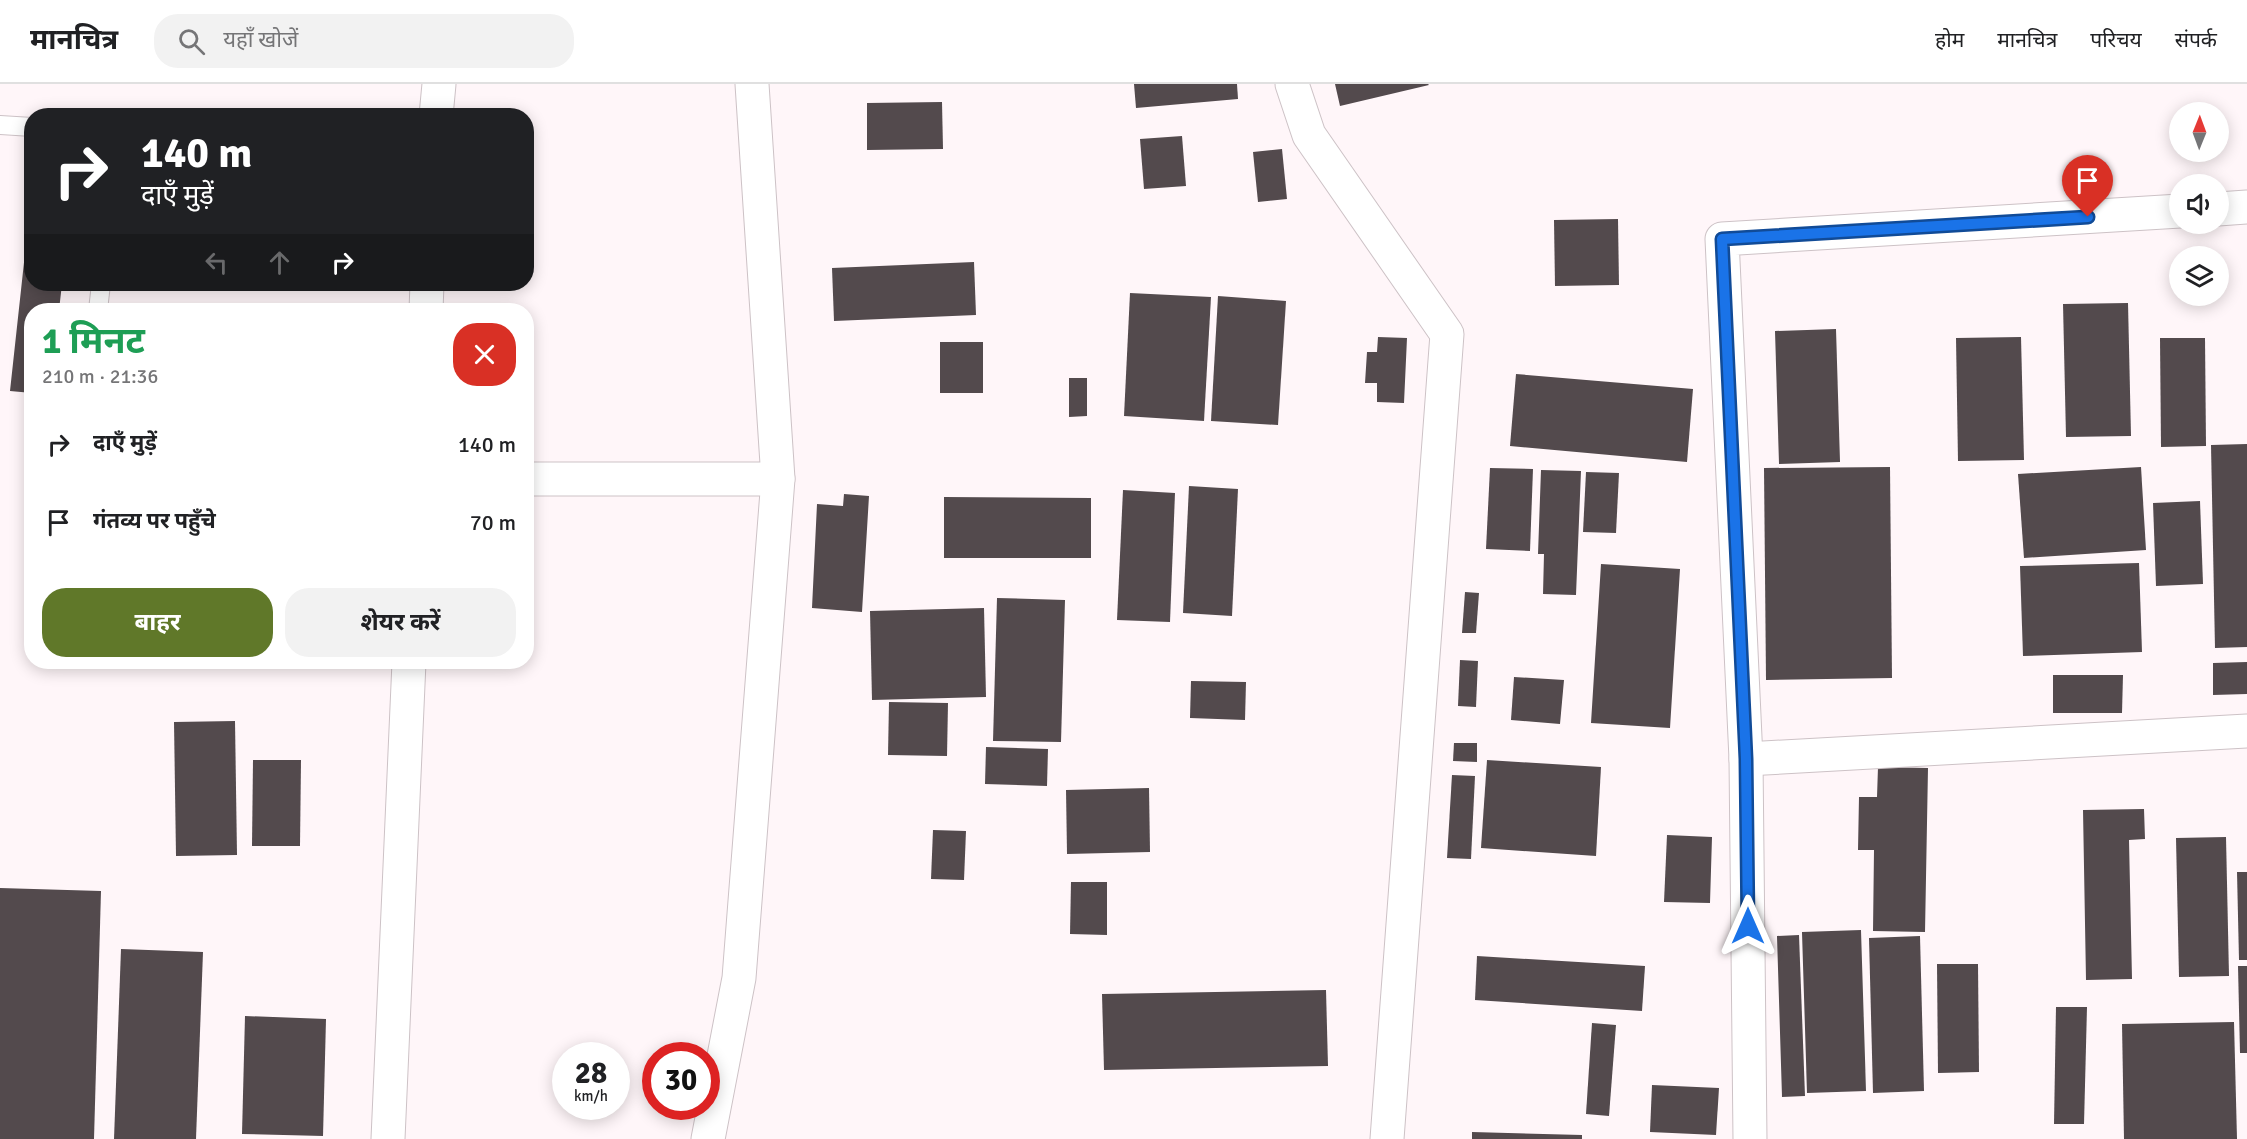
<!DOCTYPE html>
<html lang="hi">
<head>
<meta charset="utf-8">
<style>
	:root { --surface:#fff; --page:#f2f2f2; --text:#202124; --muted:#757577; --line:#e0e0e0; --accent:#607829 }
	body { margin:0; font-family:Signika,"Noto Sans Devanagari",sans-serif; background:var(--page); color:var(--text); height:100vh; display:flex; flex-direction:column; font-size:22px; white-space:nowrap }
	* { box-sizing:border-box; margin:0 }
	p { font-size:20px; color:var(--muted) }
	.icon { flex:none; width:33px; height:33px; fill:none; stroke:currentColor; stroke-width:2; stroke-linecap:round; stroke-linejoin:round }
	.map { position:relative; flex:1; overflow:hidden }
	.panel { position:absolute; left:24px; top:219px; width:510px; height:366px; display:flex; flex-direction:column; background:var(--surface); border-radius:24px; box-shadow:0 3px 15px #0003 }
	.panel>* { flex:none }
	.guide { position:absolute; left:24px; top:24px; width:510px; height:183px; border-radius:24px; box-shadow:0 3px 15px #0003; background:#202124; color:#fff; overflow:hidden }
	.needle { width:39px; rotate:1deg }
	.buttons { position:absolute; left:2169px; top:18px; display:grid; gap:12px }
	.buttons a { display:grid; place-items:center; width:60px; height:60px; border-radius:50%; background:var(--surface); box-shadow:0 3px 15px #0003; font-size:30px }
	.speed { position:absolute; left:552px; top:958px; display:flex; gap:12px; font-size:30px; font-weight:700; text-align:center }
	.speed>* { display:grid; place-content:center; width:78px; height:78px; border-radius:50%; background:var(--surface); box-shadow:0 3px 15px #0003; line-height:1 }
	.speed small { font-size:15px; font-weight:400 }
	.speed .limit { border:9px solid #d22; background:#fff; color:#111 }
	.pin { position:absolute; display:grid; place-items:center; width:51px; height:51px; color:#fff; margin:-62px -26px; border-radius:50% 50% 50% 0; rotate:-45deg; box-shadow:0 0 6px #0007 }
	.pin .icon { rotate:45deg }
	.me { position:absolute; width:66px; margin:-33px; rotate:0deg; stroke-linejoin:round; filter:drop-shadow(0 0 4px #0008) }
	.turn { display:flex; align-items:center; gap:21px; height:126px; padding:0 18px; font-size:27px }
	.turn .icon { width:78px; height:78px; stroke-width:2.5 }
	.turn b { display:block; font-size:42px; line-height:51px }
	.lanes { display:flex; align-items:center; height:57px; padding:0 18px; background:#0003; justify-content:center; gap:30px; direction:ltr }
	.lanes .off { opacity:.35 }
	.round { display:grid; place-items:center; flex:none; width:63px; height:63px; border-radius:24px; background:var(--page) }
	.overview { display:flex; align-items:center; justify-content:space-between; height:102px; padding:0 18px }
	h1 { font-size:36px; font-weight:700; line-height:45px; color:#1e9e55 }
	.cta { display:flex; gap:12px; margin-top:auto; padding:12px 18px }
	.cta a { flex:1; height:69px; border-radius:24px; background:var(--accent); color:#fff; font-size:24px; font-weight:700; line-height:69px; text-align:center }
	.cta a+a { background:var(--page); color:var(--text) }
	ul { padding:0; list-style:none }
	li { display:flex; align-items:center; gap:18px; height:78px; padding:0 18px }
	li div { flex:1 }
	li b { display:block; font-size:22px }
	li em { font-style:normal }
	header { display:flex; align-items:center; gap:36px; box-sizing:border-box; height:84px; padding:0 30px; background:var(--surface); border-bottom:2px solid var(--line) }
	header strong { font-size:28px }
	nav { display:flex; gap:33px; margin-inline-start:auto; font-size:21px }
	.search { width:420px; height:54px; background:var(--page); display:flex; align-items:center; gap:15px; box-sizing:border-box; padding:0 21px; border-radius:24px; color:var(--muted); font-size:22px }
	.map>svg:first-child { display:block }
	.building { fill:#534a4d }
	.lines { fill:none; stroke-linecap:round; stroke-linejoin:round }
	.service-casing { stroke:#cdc2c6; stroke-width:20 }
	.minor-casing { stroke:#cdc2c6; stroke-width:35 }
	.tertiary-casing { stroke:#cdc2c6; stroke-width:35 }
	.service { stroke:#fff; stroke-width:18 }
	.minor { stroke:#fff; stroke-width:33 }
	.tertiary { stroke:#fff; stroke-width:33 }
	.route-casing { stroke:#114b97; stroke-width:15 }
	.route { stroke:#1a73e8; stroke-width:10 }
</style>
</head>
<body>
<header>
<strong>मानचित्र</strong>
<div class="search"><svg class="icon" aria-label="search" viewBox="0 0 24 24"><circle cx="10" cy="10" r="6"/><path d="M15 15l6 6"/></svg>यहाँ खोजें</div>
<nav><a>होम</a><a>मानचित्र</a><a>परिचय</a><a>संपर्क</a></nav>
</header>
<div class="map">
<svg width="2247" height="1055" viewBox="0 0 2247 1055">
	<rect width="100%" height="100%" fill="#fff6f9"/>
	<g class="building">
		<polygon points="1134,0 1237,0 1238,15 1136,24"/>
		<polygon points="1335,0 1428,0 1429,1 1340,22"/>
		<polygon points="942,18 943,65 867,66 867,19"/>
		<polygon points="1182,52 1186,102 1144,105 1140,55"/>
		<polygon points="1282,65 1287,115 1258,118 1253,68"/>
		<polygon points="1618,135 1619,201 1555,202 1554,136"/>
		<polygon points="27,151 32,152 32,200 62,200 59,226 32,226 32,309 10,307"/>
		<polygon points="974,178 976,231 834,237 832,184"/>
		<polygon points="1130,209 1211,213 1204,337 1124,332"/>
		<polygon points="1218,212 1286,217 1278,341 1211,337"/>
		<polygon points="2128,219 2131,352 2066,353 2063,220"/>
		<polygon points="1836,245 1840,378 1779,380 1775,247"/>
		<polygon points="1378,253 1407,254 1404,319 1377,318 1377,299 1365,299 1367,268 1377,268"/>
		<polygon points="2021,253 2024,376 1958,377 1956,254"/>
		<polygon points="2160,254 2205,254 2206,362 2161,363"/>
		<rect x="940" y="258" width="43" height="51"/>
		<polygon points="1516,290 1693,305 1687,378 1510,362"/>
		<polygon points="1069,294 1087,294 1087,332 1069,333"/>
		<polygon points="2247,360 2247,563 2215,564 2211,361"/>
		<polygon points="1890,383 1892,594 1766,596 1764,384"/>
		<polygon points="2141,383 2146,466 2024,474 2018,390"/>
		<polygon points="1490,384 1533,385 1530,467 1486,465"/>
		<polygon points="1541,386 1581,387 1576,511 1543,510 1544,470 1538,470"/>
		<polygon points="1586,388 1619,389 1616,449 1583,448"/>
		<polygon points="1189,402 1238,405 1232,532 1183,529"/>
		<polygon points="1123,406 1175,409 1170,538 1117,536"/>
		<polygon points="844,410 869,412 862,528 812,524 817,420 843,422"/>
		<polygon points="944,413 1091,414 1091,474 944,474"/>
		<polygon points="2200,417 2203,500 2156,502 2153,419"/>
		<polygon points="2139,479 2142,568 2023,572 2020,482"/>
		<polygon points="1601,480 1680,485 1670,644 1591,639"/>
		<polygon points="1465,508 1479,509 1476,549 1462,549"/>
		<polygon points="997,514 1065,516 1061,658 993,657"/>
		<polygon points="984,524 986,613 872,616 870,527"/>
		<polygon points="1460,576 1478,577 1476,623 1458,622"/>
		<polygon points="2247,578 2247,610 2213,611 2213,579"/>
		<polygon points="2053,591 2123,591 2122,629 2053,629"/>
		<polygon points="1514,593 1564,596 1560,640 1511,636"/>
		<polygon points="1191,597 1246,598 1245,636 1190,634"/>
		<polygon points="889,618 948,619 947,672 888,671"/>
		<polygon points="235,637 237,771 176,772 174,638"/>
		<polygon points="1454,659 1477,659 1477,678 1453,677"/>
		<polygon points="986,663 1048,665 1047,702 985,700"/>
		<polygon points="253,676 301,676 300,762 252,762"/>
		<polygon points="1487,676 1601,683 1596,772 1481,764"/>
		<polygon points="1878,683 1928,684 1925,848 1873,847 1874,766 1858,766 1859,713 1877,713"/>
		<polygon points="1452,691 1475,692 1471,775 1447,774"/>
		<polygon points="1149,704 1150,768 1067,770 1066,706"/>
		<polygon points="2144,725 2145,755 2129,756 2132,895 2086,896 2083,726"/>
		<polygon points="933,746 966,747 964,796 931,795"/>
		<polygon points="1667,751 1712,753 1710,819 1664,818"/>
		<polygon points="2226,753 2229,892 2179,893 2176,754"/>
		<polygon points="2237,788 2247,788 2247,876 2239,876"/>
		<polygon points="1071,798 1107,798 1107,851 1070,850"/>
		<polygon points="0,804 101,807 94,1055 0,1055"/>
		<polygon points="1861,846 1866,1007 1807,1009 1802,848"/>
		<polygon points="1799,851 1805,1012 1782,1013 1777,852"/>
		<polygon points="1920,852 1924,1007 1873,1009 1869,854"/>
		<polygon points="121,865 203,868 196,1055 114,1055"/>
		<polygon points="1477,872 1645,882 1642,927 1475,916"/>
		<polygon points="1937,880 1978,880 1979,988 1938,989"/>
		<polygon points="2238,882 2247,882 2247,969 2240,969"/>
		<polygon points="1326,906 1328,982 1104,986 1102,910"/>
		<polygon points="2056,923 2087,923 2084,1040 2054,1040"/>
		<polygon points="245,932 326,935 323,1052 242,1050"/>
		<polygon points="2234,938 2237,1055 2124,1055 2122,940"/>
		<polygon points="1592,939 1616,941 1609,1032 1586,1030"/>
		<polygon points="1652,1001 1719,1004 1716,1051 1650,1048"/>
		<polygon points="1472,1048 1582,1051 1582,1055 1472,1055"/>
	</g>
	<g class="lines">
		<defs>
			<g id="service">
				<polyline points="0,41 32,43"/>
				<polyline points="98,226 101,200"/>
			</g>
			<g id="minor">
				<polyline points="1292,0 1309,51 1447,250 1387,1055"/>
				<polyline points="2218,125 2247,123"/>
				<polyline points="526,395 778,395"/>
				<polyline points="1746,675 2247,647"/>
				<polyline points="708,1055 739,894 778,395 752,0"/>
				<polyline points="1750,1055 1746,675 1722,155 2180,127"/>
			</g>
			<g id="tertiary">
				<polyline points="436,32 439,0"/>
				<polyline points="426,226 427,200"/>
				<polyline points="388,1055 409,578"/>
			</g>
		</defs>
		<use href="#service" class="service-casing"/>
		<use href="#minor" class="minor-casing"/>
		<use href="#tertiary" class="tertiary-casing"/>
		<use href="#service" class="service"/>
		<use href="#minor" class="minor"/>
		<use href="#tertiary" class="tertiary"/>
	</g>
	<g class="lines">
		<defs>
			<polyline id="route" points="1748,842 1746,675 1722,155 2088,133"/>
		</defs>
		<use href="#route" class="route-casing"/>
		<use href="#route" class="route"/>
	</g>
</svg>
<div class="buttons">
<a><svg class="needle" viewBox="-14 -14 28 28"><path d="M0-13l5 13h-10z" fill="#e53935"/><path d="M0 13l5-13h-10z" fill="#757577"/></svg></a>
<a><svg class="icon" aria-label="sound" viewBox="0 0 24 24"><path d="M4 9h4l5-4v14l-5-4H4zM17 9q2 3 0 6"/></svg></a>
<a><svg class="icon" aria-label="layers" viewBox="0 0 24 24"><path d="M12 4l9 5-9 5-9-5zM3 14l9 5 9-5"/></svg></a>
</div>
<div class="speed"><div>28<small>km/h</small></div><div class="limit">30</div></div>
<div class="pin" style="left:2088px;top:133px;background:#d93025"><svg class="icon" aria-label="arrive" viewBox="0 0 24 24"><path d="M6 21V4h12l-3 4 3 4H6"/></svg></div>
<svg class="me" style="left:1748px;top:842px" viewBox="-20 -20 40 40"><path d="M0-17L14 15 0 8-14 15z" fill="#1a73e8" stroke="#fff" stroke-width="4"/></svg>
<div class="guide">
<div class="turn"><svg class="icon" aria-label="right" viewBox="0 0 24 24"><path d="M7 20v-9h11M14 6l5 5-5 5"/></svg><div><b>140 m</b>दाएँ मुड़ें</div></div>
<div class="lanes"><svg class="icon off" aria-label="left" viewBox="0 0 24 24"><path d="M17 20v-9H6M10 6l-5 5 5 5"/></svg><svg class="icon off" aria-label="ahead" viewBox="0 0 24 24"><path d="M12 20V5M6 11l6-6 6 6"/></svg><svg class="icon" aria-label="right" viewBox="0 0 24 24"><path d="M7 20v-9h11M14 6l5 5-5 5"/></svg></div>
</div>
<section class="panel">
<div class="overview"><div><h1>1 मिनट</h1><p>210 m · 21:36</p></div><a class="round" style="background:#d93025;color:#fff"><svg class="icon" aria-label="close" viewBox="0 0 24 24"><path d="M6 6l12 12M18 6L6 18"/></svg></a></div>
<ul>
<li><svg class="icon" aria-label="right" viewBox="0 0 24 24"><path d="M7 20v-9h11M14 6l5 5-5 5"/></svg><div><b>दाएँ मुड़ें</b></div><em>140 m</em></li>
<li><svg class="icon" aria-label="arrive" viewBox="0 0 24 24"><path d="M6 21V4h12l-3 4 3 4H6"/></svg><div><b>गंतव्य पर पहुँचे</b></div><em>70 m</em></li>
</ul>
<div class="cta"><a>बाहर</a><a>शेयर करें</a></div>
</section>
</div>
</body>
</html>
